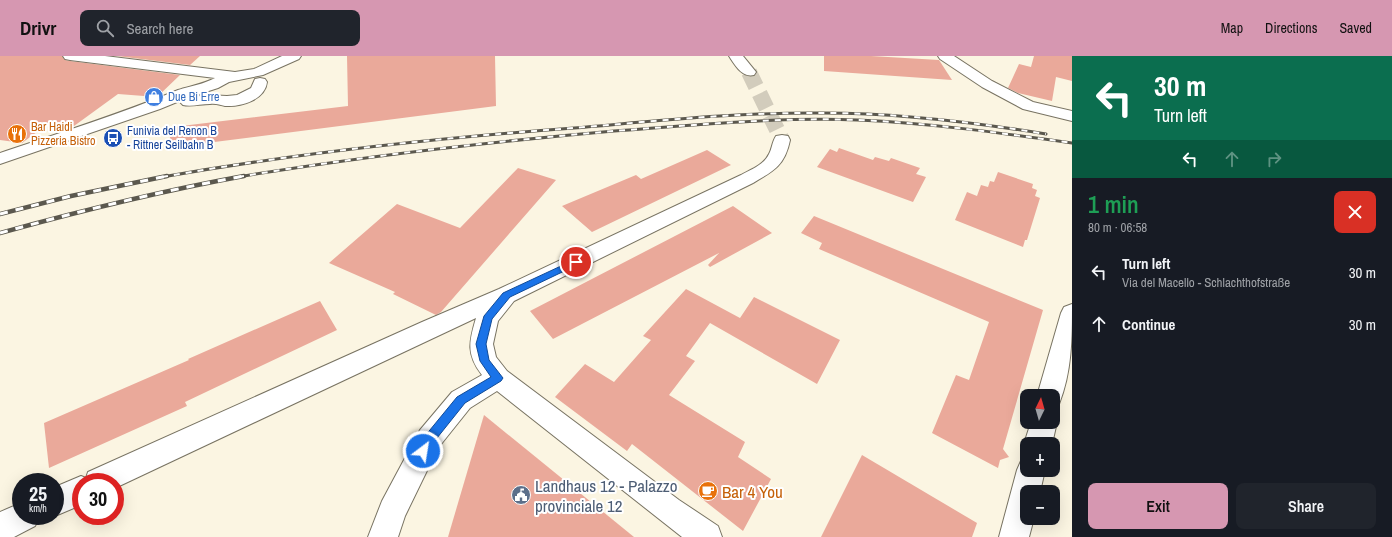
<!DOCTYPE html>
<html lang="en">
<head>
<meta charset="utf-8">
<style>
	:root { --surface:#171b24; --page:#20242c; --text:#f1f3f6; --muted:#9ea1a6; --accent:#d697b1 }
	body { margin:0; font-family:"Archivo Narrow",sans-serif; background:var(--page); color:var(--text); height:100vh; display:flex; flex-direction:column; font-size:15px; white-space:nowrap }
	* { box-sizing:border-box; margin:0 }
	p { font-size:13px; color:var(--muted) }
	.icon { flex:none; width:22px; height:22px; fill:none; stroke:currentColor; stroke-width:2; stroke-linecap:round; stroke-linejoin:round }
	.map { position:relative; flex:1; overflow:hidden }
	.side { display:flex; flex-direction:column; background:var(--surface); width:320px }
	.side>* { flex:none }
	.top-card { background:#0b6e4f; color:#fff; overflow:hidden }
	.needle { width:26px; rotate:5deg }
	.controls { position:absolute; left:1020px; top:333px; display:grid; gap:8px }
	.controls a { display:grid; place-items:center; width:40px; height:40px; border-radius:8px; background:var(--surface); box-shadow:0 4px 16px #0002; font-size:20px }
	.speed { position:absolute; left:12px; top:417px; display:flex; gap:8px; font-size:20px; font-weight:700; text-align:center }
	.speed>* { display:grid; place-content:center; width:52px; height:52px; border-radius:50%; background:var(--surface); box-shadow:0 4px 16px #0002; line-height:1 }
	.speed small { font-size:10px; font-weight:400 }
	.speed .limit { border:6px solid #d22; background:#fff; color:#111 }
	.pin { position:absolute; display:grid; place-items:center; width:34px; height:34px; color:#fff; margin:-17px; border:2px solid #fff; border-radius:50%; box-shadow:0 1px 4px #0007 }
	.me { position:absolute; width:44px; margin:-22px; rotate:31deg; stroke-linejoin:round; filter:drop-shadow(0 0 3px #0008) }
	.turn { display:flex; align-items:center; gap:14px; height:84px; padding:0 16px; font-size:18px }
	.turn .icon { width:52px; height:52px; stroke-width:2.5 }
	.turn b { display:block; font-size:28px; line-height:34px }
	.lanes { display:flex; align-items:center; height:38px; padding:0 16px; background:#0003; justify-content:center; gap:20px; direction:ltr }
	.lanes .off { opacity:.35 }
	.round { display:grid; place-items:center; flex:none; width:42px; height:42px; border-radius:8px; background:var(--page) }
	.overview { display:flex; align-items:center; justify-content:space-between; height:68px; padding:0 16px }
	h1 { font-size:24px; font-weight:600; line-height:30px; color:#1e9e55 }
	.cta { display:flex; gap:8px; margin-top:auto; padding:8px 16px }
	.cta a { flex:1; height:46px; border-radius:8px; background:var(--accent); color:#111; font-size:16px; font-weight:600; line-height:46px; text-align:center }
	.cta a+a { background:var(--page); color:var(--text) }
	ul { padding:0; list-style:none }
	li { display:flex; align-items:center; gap:12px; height:52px; padding:0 16px }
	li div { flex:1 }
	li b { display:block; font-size:15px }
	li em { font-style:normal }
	header { display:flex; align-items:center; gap:24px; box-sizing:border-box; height:56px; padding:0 20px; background:var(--accent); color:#111 }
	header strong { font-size:19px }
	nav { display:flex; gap:22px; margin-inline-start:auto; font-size:14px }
	.search { width:280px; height:36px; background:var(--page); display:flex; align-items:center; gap:10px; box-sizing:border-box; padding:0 14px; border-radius:8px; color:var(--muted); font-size:15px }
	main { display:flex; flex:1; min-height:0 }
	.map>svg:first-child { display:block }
	.building { fill:#eaa99a }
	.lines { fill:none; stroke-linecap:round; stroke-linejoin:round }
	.minor-tunnel { stroke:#d2ccbc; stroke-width:16; stroke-dasharray:16 8; stroke-linecap:butt }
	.minor-casing { stroke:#787362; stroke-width:2 }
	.minor { fill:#fff; fill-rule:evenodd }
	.rail-far1-casing { stroke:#5b584e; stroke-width:3 }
	.rail-casing { stroke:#5b584e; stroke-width:4.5 }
	.rail-far1 { stroke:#fff; stroke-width:2; stroke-dasharray:6; stroke-linecap:butt }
	.rail { stroke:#fff; stroke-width:3; stroke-dasharray:8; stroke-linecap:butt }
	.route { fill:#1a73e8; stroke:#114b97 }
	.labels { text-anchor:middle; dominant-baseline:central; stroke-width:4; stroke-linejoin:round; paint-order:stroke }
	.far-shop-label { font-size:12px; fill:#366cbe; stroke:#fff; text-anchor:start }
	.far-food-label { font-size:12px; fill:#c56008; stroke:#fff; text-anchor:start }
	.far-transit-label { font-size:12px; fill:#164399; stroke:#fff; text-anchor:start }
	.near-service-label { font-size:17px; fill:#4e5e75; stroke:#fff; text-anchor:start }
	.near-food-label { font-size:17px; fill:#c56008; stroke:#fff; text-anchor:start }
</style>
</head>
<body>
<header>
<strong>Drivr</strong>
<div class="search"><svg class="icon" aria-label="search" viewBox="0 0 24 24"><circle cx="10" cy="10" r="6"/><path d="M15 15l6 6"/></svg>Search here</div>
<nav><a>Map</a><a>Directions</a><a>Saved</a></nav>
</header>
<main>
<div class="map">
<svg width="1072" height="481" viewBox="0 0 1072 481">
	<rect width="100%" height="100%" fill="#fbf5e2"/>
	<g class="building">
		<polygon points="0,0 62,0 65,4 70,5 180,19 157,41 118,38 74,70 49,67 22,87 0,84"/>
		<polygon points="117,0 200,0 190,9"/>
		<polygon points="347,0 495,0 496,50 167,92 173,71 348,50"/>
		<polygon points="824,0 871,0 939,4 952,24 824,15"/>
		<polygon points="1034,0 1072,0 1072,25 1056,21 1052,45 1018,37 1008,32 1019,8 1031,11"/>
		<polygon points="839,92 873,104 875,101 889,105 891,102 920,112 916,118 926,121 913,146 817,111 830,93 837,96"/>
		<polygon points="707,94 731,109 592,176 562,150 636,119 641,123"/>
		<polygon points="518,112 556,124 441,256 436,259 393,238 395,236 329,207 397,148 460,172"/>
		<polygon points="998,116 1033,128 1032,132 1037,134 1035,140 1040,142 1027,184 1025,184 1023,191 955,164 967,136 977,140 981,129 988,131 990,125 994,126"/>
		<polygon points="733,150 772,177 710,211 708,209 719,197 553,283 530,255"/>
		<polygon points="814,160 1043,254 1003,393 1009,401 1000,404 998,412 932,377 956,319 969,324 989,266 819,193 822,187 801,177"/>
		<polygon points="686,233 740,262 754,241 840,284 817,328 710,267 686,300 695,305 669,339 745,386 738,401 771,423 743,475 632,388 627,395 555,341 585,308 614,326 651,284 643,280"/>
		<polygon points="320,245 337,274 185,346 187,350 49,412 44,367 189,304 188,303"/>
		<polygon points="484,359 532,398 634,481 448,481"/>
		<polygon points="862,399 977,467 972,481 821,481"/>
	</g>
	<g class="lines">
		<polyline class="minor-tunnel" points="749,16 782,84"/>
		<defs>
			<g id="minor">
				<path d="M63,0H105L235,16L254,13L282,0H301L299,3L263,19L229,26L218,32L187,42L207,39L227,40L237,39L251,32L255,23L260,22L265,23L267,26C265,44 241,51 225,50C220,49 215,47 210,48C201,48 191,51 183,49L180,46L182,44L160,53L0,108V97C60,77 120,58 178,34C191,30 204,28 215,22L70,4L65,3Z"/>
				<path d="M729,0H743L756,16L754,19C742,22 735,9 729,0Z"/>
				<polygon points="938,0 954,0 992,25 1033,46 1072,55 1072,65 1023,53 982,31 940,3"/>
				<path d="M782,79L788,80L790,84C785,109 774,115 753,127L514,245L498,265L493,288L496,301L507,315L679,444L718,470L722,481H682L497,335L470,352L438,392L405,460L398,481H368L382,445L420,374L452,336L482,319C466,298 469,286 476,262L115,432V426H81V449L55,460V431L81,420L86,422L88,416L422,266L499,233L741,119C750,114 764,109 769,98C772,93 772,86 776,80Z"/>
				<path d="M1072,248C1072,282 1072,316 1059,348L1053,350V340H1037L1061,257L1064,251Z"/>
				<polygon points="1053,358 1057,366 1052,388 1027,388 1027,394 1024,388 1031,366 1053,366"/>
				<polygon points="1027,402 1027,414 1045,414 1040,436 1027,436 1027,462 1034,462 1029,481 999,481 1017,414 1021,405"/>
				<polygon points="21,447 21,460 40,460 35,470 14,481 0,481 0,456"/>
			</g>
		</defs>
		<use href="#minor" class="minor-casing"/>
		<use href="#minor" class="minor"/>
		<defs>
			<g id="rail-far1">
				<path d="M162,121C298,97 436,82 574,72C657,65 740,56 824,57C898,57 972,66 1046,78"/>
				<path d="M238,121C363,100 488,86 614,75C695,69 777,61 858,64C930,67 1001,77 1072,87"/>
			</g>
			<g id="rail">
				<polyline points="0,158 71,140 167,120"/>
				<path d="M0,177C80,155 161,135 244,120"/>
			</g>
		</defs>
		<use href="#rail-far1" class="rail-far1-casing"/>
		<use href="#rail" class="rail-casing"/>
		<use href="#rail-far1" class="rail-far1"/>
		<use href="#rail" class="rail"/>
	</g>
	<polygon class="route" points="576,203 579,204 580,206 579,208 510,241 492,263 486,288 489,304 503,322 501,325 465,347 433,387 427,399 423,401 419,399 417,395 425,380 457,341 491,321 480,305 476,288 484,260 503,237"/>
	<defs>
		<symbol id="shop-disc" viewBox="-11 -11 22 22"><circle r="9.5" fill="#3f7fe0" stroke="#fff"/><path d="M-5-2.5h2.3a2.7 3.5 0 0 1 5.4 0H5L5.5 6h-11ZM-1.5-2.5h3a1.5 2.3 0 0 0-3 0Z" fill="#fff"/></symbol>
		<symbol id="restaurant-disc" viewBox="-11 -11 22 22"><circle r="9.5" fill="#e8710a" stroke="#fff"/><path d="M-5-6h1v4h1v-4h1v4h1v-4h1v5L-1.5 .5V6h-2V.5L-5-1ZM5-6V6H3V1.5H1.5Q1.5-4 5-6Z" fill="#fff"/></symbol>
		<symbol id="bus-disc" viewBox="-11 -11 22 22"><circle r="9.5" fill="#1a4fb4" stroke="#fff"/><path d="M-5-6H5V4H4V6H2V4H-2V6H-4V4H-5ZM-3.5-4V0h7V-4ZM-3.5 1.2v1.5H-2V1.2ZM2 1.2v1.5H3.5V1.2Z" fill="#fff"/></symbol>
		<symbol id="cafe-disc" viewBox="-11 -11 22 22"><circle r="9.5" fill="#e8710a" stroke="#fff"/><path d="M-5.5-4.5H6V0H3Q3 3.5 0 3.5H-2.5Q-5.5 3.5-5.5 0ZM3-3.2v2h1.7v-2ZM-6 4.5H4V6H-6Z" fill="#fff"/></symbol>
		<symbol id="civic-disc" viewBox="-11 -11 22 22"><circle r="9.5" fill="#5c6f8a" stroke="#fff"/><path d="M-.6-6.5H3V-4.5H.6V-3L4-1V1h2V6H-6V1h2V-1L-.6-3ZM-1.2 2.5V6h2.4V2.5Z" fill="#fff"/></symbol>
	</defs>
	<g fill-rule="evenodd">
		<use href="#shop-disc" x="143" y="30" width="22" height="22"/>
		<use href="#restaurant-disc" x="6" y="67" width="22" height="22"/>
		<use href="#bus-disc" x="102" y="71" width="22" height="22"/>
		<use href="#cafe-disc" x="697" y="424" width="22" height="22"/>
		<use href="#civic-disc" x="510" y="428" width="22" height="22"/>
	</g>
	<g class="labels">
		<g class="far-shop-label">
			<text x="168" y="41">Due Bi Erre</text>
		</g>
		<g class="far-food-label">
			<text x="31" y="71">Bar Haidi<tspan x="31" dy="14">Pizzeria Bistro</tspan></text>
		</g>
		<g class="far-transit-label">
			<text x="127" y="75">Funivia del Renon B<tspan x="127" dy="14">- Rittner Seilbahn B</tspan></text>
		</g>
		<g class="near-service-label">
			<text x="535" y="429">Landhaus 12 - Palazzo<tspan x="535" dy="20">provinciale 12</tspan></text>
		</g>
		<g class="near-food-label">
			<text x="722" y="435">Bar 4 You</text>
		</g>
	</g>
</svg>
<div class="controls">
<a><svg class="needle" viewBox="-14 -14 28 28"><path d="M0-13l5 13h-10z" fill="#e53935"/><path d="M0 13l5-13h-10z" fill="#9ea1a6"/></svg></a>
<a>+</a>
<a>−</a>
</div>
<div class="speed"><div>25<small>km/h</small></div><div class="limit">30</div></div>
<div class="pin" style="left:576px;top:206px;background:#d93025"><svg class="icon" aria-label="arrive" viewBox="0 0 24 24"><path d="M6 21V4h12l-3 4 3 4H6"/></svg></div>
<svg class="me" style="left:423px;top:395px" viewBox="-20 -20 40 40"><circle r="17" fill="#1a73e8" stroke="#fff" stroke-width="3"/><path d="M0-11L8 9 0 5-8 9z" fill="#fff"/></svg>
</div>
<section class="side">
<div class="top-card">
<div class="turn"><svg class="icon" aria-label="left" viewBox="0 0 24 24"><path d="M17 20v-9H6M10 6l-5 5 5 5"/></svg><div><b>30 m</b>Turn left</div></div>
<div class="lanes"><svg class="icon" aria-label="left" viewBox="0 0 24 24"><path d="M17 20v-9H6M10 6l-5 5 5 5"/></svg><svg class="icon off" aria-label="ahead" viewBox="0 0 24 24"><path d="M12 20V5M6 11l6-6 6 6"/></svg><svg class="icon off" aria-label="right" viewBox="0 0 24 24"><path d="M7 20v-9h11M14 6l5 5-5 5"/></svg></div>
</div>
<div class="overview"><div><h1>1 min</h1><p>80 m · 06:58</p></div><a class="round" style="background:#d93025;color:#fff"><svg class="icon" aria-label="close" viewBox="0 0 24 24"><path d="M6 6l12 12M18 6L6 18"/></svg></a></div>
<ul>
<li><svg class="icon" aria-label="left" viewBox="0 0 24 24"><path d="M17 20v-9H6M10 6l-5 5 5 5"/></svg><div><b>Turn left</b><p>Via del Macello - Schlachthofstraße</p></div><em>30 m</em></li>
<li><svg class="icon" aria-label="ahead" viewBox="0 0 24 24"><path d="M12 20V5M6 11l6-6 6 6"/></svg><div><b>Continue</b></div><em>30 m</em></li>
</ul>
<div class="cta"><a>Exit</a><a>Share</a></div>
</section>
</main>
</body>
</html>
